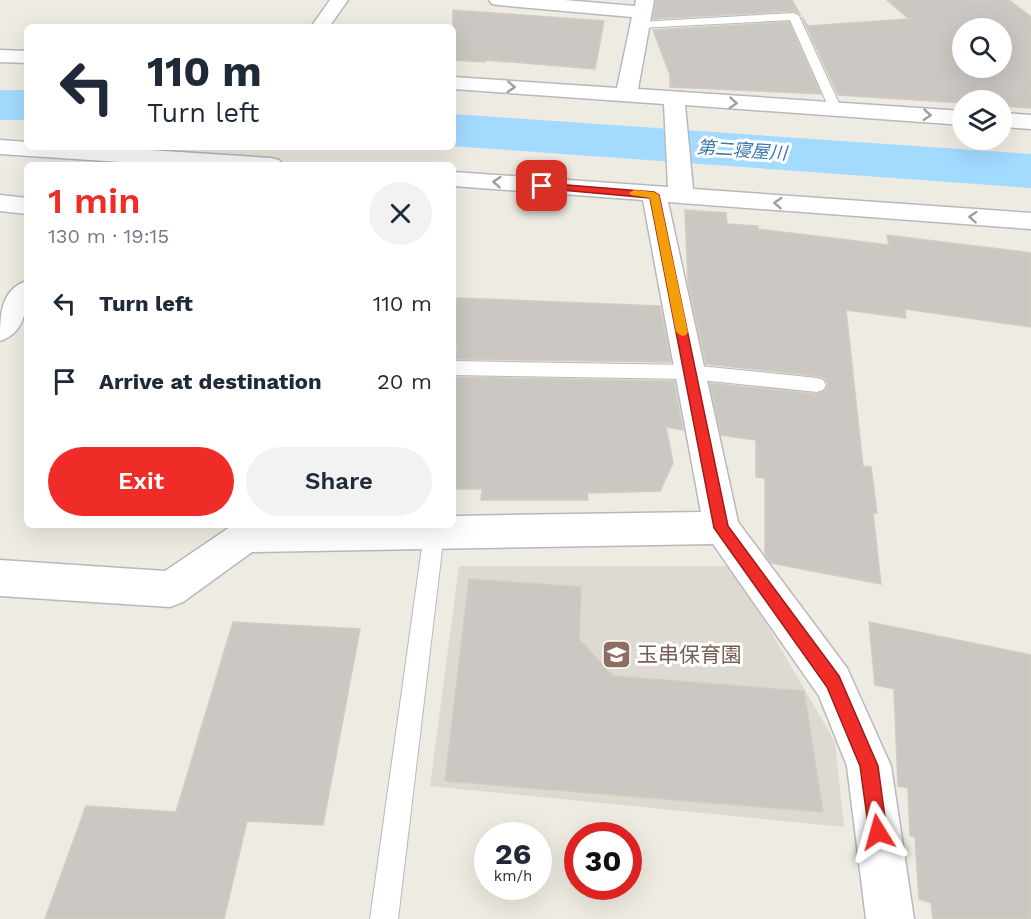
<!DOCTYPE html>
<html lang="en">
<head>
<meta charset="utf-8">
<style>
	:root { --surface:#fff; --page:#f2f2f3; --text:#1f2937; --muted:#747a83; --accent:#ef2c27 }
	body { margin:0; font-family:"Work Sans","Noto Sans JP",sans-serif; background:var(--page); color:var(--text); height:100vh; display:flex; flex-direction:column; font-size:22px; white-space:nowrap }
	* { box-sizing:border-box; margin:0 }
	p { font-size:20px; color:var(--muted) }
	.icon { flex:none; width:33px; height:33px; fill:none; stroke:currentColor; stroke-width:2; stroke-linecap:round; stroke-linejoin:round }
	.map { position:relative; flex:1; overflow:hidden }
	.details { position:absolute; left:24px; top:162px; width:432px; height:366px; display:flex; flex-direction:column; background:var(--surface); border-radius:9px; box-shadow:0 6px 24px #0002 }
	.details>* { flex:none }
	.guide { position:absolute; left:24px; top:24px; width:432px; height:126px; border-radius:9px; box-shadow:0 6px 24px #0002; background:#fff; color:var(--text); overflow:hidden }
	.tools { position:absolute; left:952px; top:18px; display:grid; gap:12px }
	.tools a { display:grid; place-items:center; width:60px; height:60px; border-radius:50%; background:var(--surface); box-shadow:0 6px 24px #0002; font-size:30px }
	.speed { position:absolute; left:474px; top:822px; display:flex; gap:12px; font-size:30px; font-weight:700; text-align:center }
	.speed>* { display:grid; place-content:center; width:78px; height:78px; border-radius:50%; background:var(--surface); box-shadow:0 6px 24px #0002; line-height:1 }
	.speed small { font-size:15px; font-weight:400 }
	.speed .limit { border:9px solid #d22; background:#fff; color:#111 }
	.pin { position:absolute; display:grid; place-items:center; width:51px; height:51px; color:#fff; margin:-26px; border-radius:12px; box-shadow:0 3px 9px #0006 }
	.me { position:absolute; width:66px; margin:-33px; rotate:352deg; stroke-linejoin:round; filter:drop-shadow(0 0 4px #0008) }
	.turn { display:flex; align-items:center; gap:21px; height:126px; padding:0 24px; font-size:27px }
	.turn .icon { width:78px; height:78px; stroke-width:2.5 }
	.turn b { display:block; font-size:42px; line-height:51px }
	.round { display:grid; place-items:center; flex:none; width:63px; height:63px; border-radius:32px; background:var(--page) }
	.summary { display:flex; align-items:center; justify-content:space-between; height:102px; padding:0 24px }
	h1 { font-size:36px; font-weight:600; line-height:45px; color:var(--accent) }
	.primary-button { display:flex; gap:12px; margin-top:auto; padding:12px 24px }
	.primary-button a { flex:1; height:69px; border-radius:36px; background:var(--accent); color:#fff; font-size:24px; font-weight:600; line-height:69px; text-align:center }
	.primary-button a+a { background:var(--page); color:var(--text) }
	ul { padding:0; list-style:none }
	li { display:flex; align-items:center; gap:18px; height:78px; padding:0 24px }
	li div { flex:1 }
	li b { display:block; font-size:22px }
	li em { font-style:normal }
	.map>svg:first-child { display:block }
	.education { fill:#dedad1 }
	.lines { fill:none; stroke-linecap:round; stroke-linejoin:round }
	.river { fill:#a2dbff; fill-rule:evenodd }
	.building { fill:#cbc7c2; stroke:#d3ccc1; stroke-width:1.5; fill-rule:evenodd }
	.lane-casing { stroke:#b5b9bd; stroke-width:2 }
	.street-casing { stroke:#b5b9bd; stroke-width:3 }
	.lane { fill:#fff; fill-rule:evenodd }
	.street { fill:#fff; fill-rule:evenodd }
	.oneway { stroke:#9d9fa2 }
	.route { fill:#ef2c27; stroke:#9b1d19; stroke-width:1.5 }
	.slow { fill:#f59e0b }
	.labels { text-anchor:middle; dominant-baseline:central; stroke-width:6; stroke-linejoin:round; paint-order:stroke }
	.far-water-label { font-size:18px; font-style:italic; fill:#3877ac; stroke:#fff }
	.education-label { font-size:21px; fill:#785e54; stroke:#fff; text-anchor:start }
</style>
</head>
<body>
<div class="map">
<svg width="1031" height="919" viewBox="0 0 1031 919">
	<rect width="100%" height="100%" fill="#eeebe2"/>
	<polygon class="education" points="459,566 733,566 835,742 844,827 430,786"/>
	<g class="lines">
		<g class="river">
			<rect x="0" y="90" width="27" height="30"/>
			<polygon points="453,114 1031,154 1031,188 453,146"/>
		</g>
	</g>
	<g class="building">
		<polygon points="656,0 792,0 800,14 794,11 653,19"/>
		<path d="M887,0H1009L1031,17V108L1002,106V100H963V103L838,95L802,17L808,26L909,19ZM963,28H1002V68H963Z"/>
		<polygon points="453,10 604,21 595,69 486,60 485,62 453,60"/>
		<polygon points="789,22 821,94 670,87 670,75 653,30"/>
		<polygon points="685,210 726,213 727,224 758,226 758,229 889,245 887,235 1031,253 1031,327 905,309 906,318 846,310 863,466 871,467 877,513 873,513 881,584 771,563 765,554 765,478 756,477 756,440 721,435 710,383 817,394 825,391 828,384 824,378 817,376 706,364 688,283"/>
		<polygon points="457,298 660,306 671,362 456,359 457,345 453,345 453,324"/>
		<polygon points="455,377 674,381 683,430 666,427 673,463 660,491 587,493 588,500 481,500 482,489 453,489"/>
		<polygon points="469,579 581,587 579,639 613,676 804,691 823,812 445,781"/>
		<polygon points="233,622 360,629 323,825 247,821 224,919 45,919 86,806 176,812"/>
		<polygon points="869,622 1031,655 1031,919 933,919 931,903 919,899 915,837 910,836 908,788 898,786 894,689 875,685"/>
	</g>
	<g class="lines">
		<defs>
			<g id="lane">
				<polygon points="794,13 799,16 842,110 841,113 831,113 830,110 790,20 640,28 634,25 640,22"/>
				<polygon points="453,361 690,365 817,378 823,380 826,385 823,390 817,392 690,379 453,375"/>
				<polygon points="438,525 444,533 398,919 370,919 424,533 427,526"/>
			</g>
			<g id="street">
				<polygon points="330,0 348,0 329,27 311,27"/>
				<polygon points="489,0 564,0 635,6 636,0 654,0 638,89 963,111 963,125 685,105 693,189 1031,213 1031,229 668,202 738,522 847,668 891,766 914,919 866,919 847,766 819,696 713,544 252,552 183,602 170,607 0,596 0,560 165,571 233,525 453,525 453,516 701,512 643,200 453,186 453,172 668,187 664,104 453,89 453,77 617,88 632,17 498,5 492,4"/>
				<polygon points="0,50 27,51 27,63 0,62"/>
				<polygon points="1002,113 1031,115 1031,129 1002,127"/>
				<polygon points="0,140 27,142 27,147 104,147 271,158 279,160 283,165 166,165 0,154"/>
				<polygon points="0,195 27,198 27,214 0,211"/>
				<path d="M27,281C27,305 27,332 0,341C0,317 0,289 27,281Z"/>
			</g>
		</defs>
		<use href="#lane" class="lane-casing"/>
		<use href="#street" class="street-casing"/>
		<use href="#lane" class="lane"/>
		<use href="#street" class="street"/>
	</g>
	<defs><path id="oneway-chevron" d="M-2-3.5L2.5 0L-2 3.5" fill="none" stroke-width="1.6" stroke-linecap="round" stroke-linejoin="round" transform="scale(1.5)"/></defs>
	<g class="oneway">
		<use href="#oneway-chevron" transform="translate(511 87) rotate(4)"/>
		<use href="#oneway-chevron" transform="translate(733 103) rotate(4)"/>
		<use href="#oneway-chevron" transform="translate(927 115) rotate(4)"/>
		<use href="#oneway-chevron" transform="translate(497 182) rotate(-176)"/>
		<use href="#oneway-chevron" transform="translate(778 203) rotate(-176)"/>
		<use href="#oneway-chevron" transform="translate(973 217) rotate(-176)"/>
	</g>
	<polygon class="route" points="542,183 654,192 659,195 728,526 839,676 878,766 887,832 885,838 878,841 871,838 869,832 860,766 827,687 714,528 650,198 539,188 539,184"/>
	<polygon class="slow" points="634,190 654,192 659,195 688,332 686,335 682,336 676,332 650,198 631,195 629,193"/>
	<defs>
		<symbol id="school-square" viewBox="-11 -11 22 22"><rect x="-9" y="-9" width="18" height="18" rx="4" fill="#8d6e63" stroke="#fff"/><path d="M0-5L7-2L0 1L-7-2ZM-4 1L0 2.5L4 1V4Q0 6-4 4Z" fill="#fff"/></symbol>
	</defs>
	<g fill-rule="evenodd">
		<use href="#school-square" x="600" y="638" width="33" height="33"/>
	</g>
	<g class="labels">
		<g class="far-water-label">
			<text transform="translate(742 150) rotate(4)">第二寝屋川</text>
		</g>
		<g class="education-label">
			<text x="637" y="654">玉串保育園</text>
		</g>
	</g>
</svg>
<div class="tools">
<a><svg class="icon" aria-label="search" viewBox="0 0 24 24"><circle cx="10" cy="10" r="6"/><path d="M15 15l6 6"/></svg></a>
<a><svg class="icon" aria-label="layers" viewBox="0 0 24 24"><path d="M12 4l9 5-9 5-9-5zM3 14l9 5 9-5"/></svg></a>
</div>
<div class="speed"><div>26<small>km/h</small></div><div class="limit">30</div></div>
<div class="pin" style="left:542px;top:186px;background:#d93025"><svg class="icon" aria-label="arrive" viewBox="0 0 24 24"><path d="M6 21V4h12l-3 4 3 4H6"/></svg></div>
<svg class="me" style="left:878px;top:832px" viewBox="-20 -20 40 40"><path d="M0-17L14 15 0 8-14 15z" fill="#ef2c27" stroke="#fff" stroke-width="4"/></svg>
<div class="guide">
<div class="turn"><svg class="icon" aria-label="left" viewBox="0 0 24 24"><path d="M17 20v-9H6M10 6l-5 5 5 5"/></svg><div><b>110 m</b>Turn left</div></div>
</div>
<section class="details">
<div class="summary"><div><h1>1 min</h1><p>130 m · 19:15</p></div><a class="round"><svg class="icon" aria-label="close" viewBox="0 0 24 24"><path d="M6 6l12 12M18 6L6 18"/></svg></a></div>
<ul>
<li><svg class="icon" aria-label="left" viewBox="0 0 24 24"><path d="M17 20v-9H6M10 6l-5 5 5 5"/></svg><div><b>Turn left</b></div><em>110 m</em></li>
<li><svg class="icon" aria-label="arrive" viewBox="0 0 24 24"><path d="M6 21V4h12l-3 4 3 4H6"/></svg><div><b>Arrive at destination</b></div><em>20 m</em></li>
</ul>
<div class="primary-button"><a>Exit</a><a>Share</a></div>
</section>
</div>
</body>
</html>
